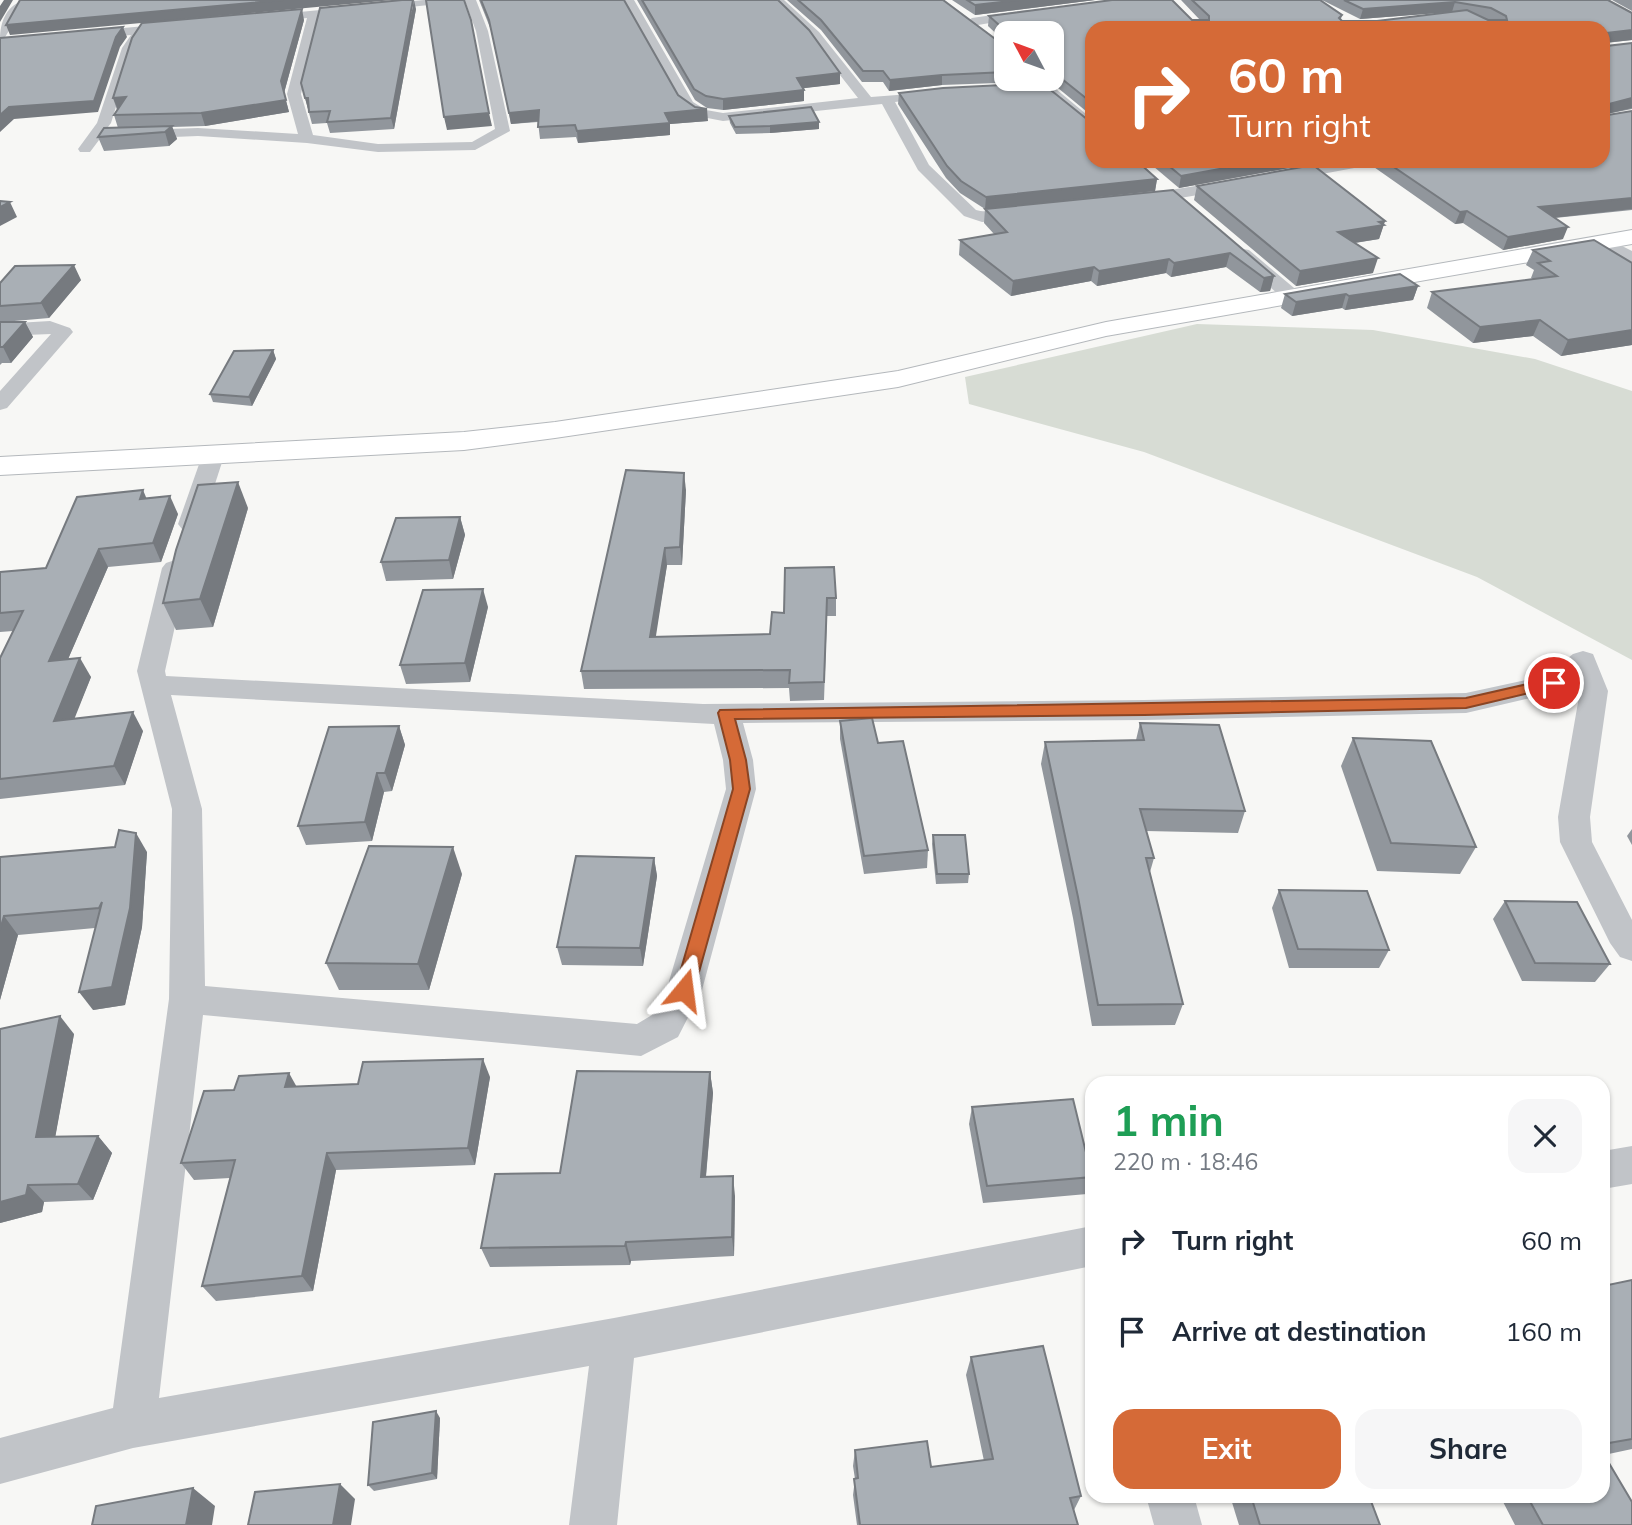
<!DOCTYPE html>
<html lang="en">
<head>
<meta charset="utf-8">
<style>
	:root { --surface:#fff; --page:#f6f6f7; --text:#1f2937; --muted:#747a83; --accent:#d56a37 }
	body { margin:0; font-family:Mulish,sans-serif; background:var(--page); color:var(--text); height:100vh; display:flex; flex-direction:column; font-size:26px; white-space:nowrap }
	* { box-sizing:border-box; margin:0 }
	p { font-size:23px; color:var(--muted) }
	.icon { flex:none; width:38px; height:38px; fill:none; stroke:currentColor; stroke-width:2; stroke-linecap:round; stroke-linejoin:round }
	.map { position:relative; flex:1; overflow:hidden }
	.drawer { position:absolute; left:1085px; top:1076px; width:525px; height:427px; display:flex; flex-direction:column; background:var(--surface); border-radius:21px; box-shadow:0 2px 5px #0004 }
	.drawer>* { flex:none }
	.banner { position:absolute; left:1085px; top:21px; width:525px; height:147px; border-radius:21px; box-shadow:0 2px 5px #0004; background:#d56a37; color:#fff; overflow:hidden }
	.needle { width:46px; rotate:311deg }
	.fabs { position:absolute; left:994px; top:21px; display:grid; gap:14px }
	.fabs a { display:grid; place-items:center; width:70px; height:70px; border-radius:14px; background:var(--surface); box-shadow:0 2px 5px #0004; font-size:35px }
	.pin { position:absolute; display:grid; place-items:center; width:60px; height:60px; color:#fff; margin:-30px; border:4px solid #fff; border-radius:50%; box-shadow:0 2px 7px #0007 }
	.me { position:absolute; width:77px; margin:-38px; rotate:16deg; stroke-linejoin:round; filter:drop-shadow(0 0 5px #0008) }
	.turn { display:flex; align-items:center; gap:24px; height:147px; padding:0 28px; font-size:32px }
	.turn .icon { width:91px; height:91px; stroke-width:2.5 }
	.turn b { display:block; font-size:49px; line-height:60px }
	.round { display:grid; place-items:center; flex:none; width:74px; height:74px; border-radius:21px; background:var(--page) }
	.head { display:flex; align-items:center; justify-content:space-between; height:119px; padding:0 28px }
	h1 { font-size:42px; font-weight:700; line-height:52px; color:#1e9e55 }
	.cta { display:flex; gap:14px; margin-top:auto; padding:14px 28px }
	.cta a { flex:1; height:80px; border-radius:21px; background:var(--accent); color:#fff; font-size:28px; font-weight:700; line-height:80px; text-align:center }
	.cta a+a { background:var(--page); color:var(--text) }
	ul { padding:0; list-style:none }
	li { display:flex; align-items:center; gap:21px; height:91px; padding:0 28px }
	li div { flex:1 }
	li b { display:block; font-size:26px }
	li em { font-style:normal }
	.map>svg:first-child { display:block }
	.green { fill:#d7dcd4 }
	.lines { fill:none; stroke-linecap:round; stroke-linejoin:round }
	.secondary-casing { stroke:#b4b8bc; stroke-width:2 }
	.street { fill:#c1c4c8; fill-rule:evenodd }
	.secondary { fill:#fff; fill-rule:evenodd }
	.wall { fill:#91969c; fill-rule:evenodd }
	.shaded-wall { fill:#767a7f }
	.building { fill:#a9afb5; stroke:#767a7f; stroke-width:2 }
	.route { fill:#d56a37; stroke:#8a4524; stroke-width:2 }
</style>
</head>
<body>
<div class="map">
<svg width="1632" height="1525" viewBox="0 0 1632 1525">
	<rect width="100%" height="100%" fill="#f7f7f5"/>
	<polygon class="green" points="1197,324 1373,330 1535,359 1632,391 1632,660 1477,577 1144,452 969,404 965,377"/>
	<g class="lines">
		<defs>
			<polygon id="secondary" points="1632,230 1632,244 1106,336 898,387 555,438 464,450 0,475 0,457 464,432 555,422 898,371 1106,322"/>
		</defs>
		<use href="#secondary" class="secondary-casing"/>
		<g class="street">
			<path d="M26,0H51L22,8L4,39L0,40C0,21 7,4 26,0Z"/>
			<path d="M424,0H476L488,31L510,131L475,150L378,152L307,143L198,136L99,140L90,152H80L78,149L97,123L122,48L131,35L84,39L80,38V32L178,23L184,27L178,31L144,34L134,48L111,123L105,131L198,128L298,134L287,94L307,18L262,23L258,22V16ZM465,1L476,31L495,129L472,142L378,144L313,135L301,94L319,17Z"/>
			<path d="M622,0H634L693,102L706,110L723,113L858,98L811,38L771,0H784L819,32L871,97L910,94V100L895,102L929,165L976,210C992,215 1017,202 1030,214L1022,219L982,222L964,216L918,170L882,104L723,121L697,116L681,105Z"/>
			<polygon points="1027,10 1033,14 1031,16 972,26 966,22 972,18"/>
			<polygon points="1030,79 1044,79 1092,119 1092,130 1087,129"/>
			<polygon points="1340,161 1373,161 1365,166 1279,182 1271,177 1279,172"/>
			<polygon points="1234,180 1240,182 1242,185 1240,188 1138,205 1130,200 1138,195"/>
			<polygon points="1604,237 1632,251 1632,263 1598,246 1595,242 1598,238"/>
			<polygon points="1243,249 1249,250 1300,293 1302,297 1300,301 1286,301 1237,258 1234,254 1237,250"/>
			<polygon points="50,321 70,328 73,332 7,408 0,410 0,391 51,334 0,336 0,324"/>
			<polygon points="214,446 222,448 225,453 202,524 198,529 190,531 182,529 178,524 203,453 206,448"/>
			<path d="M175,560L184,563L188,568L165,671L166,676L703,704L1144,700L1466,693L1545,676L1573,654L1583,651L1593,654L1608,691L1590,817L1592,842L1632,920V961L1620,957L1610,943L1560,842L1558,817L1580,691L1576,680L1564,690L1466,713L1144,720L743,723L753,760L756,789L702,990L678,1037L641,1056L203,1015L159,1398L614,1318L1092,1226V1266L634,1358L617,1525H569L589,1366L133,1448L0,1484V1438L113,1408L169,999L172,809L137,671L162,568L166,563ZM171,695L714,724L723,760L726,789L667,988L652,1015L637,1024L205,986L202,809Z"/>
			<polygon points="1632,1146 1632,1184 1603,1189 1603,1151"/>
			<polygon points="1146,1496 1194,1496 1202,1525 1154,1525"/>
		</g>
		<use href="#secondary" class="secondary"/>
	</g>
	<g class="wall">
		<polygon points="479,0 624,0 678,95 708,121 670,124 670,135 578,143 576,137 540,139 538,122 511,124 491,30"/>
		<polygon points="637,0 778,0 840,73 840,84 803,88 804,101 723,110 707,108 695,100"/>
		<polygon points="787,0 943,0 1006,47 1006,79 1029,79 1028,82 942,85 889,91 883,82 862,82 821,30"/>
		<polygon points="952,0 1095,0 975,15"/>
		<path d="M1181,0H1608L1632,13V40L1606,43V46L1632,43V109L1607,114L1608,115L1632,111V210L1555,218L1563,239L1503,250L1463,223L1455,224L1371,165L1372,161H1603L1092,28V116L1047,79H1052V33H1006V43L988,26L989,16L1200,20ZM1320,0L1324,1L1360,19L1449,12L1377,21H1342L1341,19L1342,15Z"/>
		<polygon points="1612,0 1632,0 1632,11"/>
		<polygon points="416,9 394,129 330,133 327,123 312,124 301,83"/>
		<polygon points="304,20 284,93 289,112 205,126 172,127 177,139 169,146 104,151 98,137 118,128 114,115 117,110 113,98"/>
		<polygon points="899,93 1088,120 1157,179 1155,191 1051,202 1173,190 1274,276 1270,291 1260,292 1226,267 1171,277 1166,273 1097,286 1091,281 1011,296 959,255 960,240 994,234 984,223 985,209 960,193 946,178 898,104"/>
		<polygon points="729,116 819,129 770,133 736,134 730,123"/>
		<polygon points="1147,161 1298,161 1294,167 1179,188"/>
		<polygon points="1197,186 1385,221 1379,239 1355,243 1373,273 1296,286 1194,200"/>
		<polygon points="1533,250 1632,263 1632,345 1561,356 1533,336 1473,343 1427,308 1432,292 1533,279 1531,278 1534,270 1526,265"/>
		<polygon points="81,280 49,318 3,322 25,322 33,337 11,363 2,363 0,365 0,283"/>
		<polygon points="1418,286 1413,300 1345,310 1342,308 1292,316 1281,308 1285,294"/>
		<polygon points="273,350 276,359 252,406 213,402 210,394"/>
		<polygon points="686,490 682,565 667,565 655,637 770,634 784,613 785,568 836,598 836,616 827,616 824,700 790,701 789,688 584,689 581,671"/>
		<polygon points="146,498 178,514 161,562 108,567 68,659 91,677 74,718 143,731 125,785 0,799 0,658 13,631 0,632 0,572 46,568"/>
		<polygon points="248,508 213,627 176,630 163,603"/>
		<polygon points="460,517 465,535 453,579 386,581 381,562"/>
		<polygon points="488,607 470,682 406,684 400,665"/>
		<polygon points="840,721 878,743 928,850 927,868 864,874 840,739"/>
		<polygon points="1140,723 1245,811 1238,833 1146,831 1154,858 1150,872 1183,1004 1175,1025 1092,1026 1073,918 1041,764 1045,742 1136,740"/>
		<polygon points="399,726 405,745 392,791 384,792 372,841 306,845 298,826"/>
		<polygon points="1353,738 1476,847 1460,874 1377,871 1341,766"/>
		<polygon points="1632,829 1632,845 1627,836"/>
		<polygon points="933,835 969,874 968,883 936,884 932,844"/>
		<polygon points="147,852 142,927 125,1005 93,1010 95,928 18,935 0,1000 0,857"/>
		<polygon points="654,858 657,876 643,966 562,965 557,947"/>
		<polygon points="462,874 429,990 339,990 326,963"/>
		<polygon points="1279,890 1389,950 1379,968 1289,968 1272,908"/>
		<polygon points="1505,901 1610,964 1595,982 1522,981 1493,919"/>
		<polygon points="0,1029 74,1034 55,1137 98,1136 112,1153 93,1200 44,1202 42,1212 0,1223"/>
		<polygon points="710,1072 713,1093 706,1177 735,1196 734,1256 631,1261 630,1265 490,1267 481,1248 560,1173"/>
		<polygon points="490,1077 475,1165 336,1170 313,1291 216,1301 202,1286 230,1178 194,1180 181,1163 297,1087"/>
		<polygon points="972,1107 1092,1175 1092,1179 1087,1194 983,1203 969,1124"/>
		<polygon points="1632,1280 1632,1449 1604,1455 1632,1525 1515,1525 1500,1496 1603,1496 1603,1286"/>
		<polygon points="971,1357 1081,1496 1074,1510 1078,1525 857,1525 853,1495 855,1479 853,1466 855,1450 931,1467 984,1461 966,1375"/>
		<polygon points="440,1418 437,1479 374,1491 368,1485"/>
		<polygon points="1230,1496 1369,1496 1380,1525 1239,1525"/>
	</g>
	<g class="shaded-wall">
		<polygon points="4,0 15,0 13,0 0,22 0,6"/>
		<polygon points="283,0 393,0 10,35 6,25"/>
		<polygon points="414,0 416,9 394,129 391,118"/>
		<polygon points="1019,0 1095,0 975,15 975,5"/>
		<polygon points="1455,2 1452,12 1360,19 1363,9"/>
		<polygon points="302,9 304,20 284,93 289,112 205,126 201,113 281,81"/>
		<polygon points="123,27 127,37 120,47 98,112 14,119 0,132 0,115 9,107 116,37"/>
		<polygon points="1632,30 1632,40 1603,43 1607,33"/>
		<polygon points="840,73 840,84 797,89 797,78"/>
		<polygon points="942,75 942,85 889,91 890,80"/>
		<polygon points="804,90 804,101 723,110 723,99"/>
		<polygon points="126,97 118,110 113,98"/>
		<polygon points="305,98 308,98 311,109 308,109"/>
		<polygon points="1632,98 1632,108 1603,115 1605,105"/>
		<polygon points="707,109 708,121 670,124 670,135 578,143 577,131 665,113"/>
		<polygon points="539,110 541,121 511,124 509,113"/>
		<polygon points="489,113 492,126 447,130 444,117"/>
		<polygon points="819,122 819,129 770,133 770,126"/>
		<polygon points="172,126 177,139 169,146 165,132"/>
		<polygon points="1264,161 1298,161 1294,167 1179,188 1181,176"/>
		<polygon points="1157,179 1155,191 985,209 986,197"/>
		<polygon points="1632,198 1632,209 1534,220 1539,207"/>
		<polygon points="10,202 17,217 0,226 0,207"/>
		<polygon points="1467,211 1463,223 1455,224 1460,212"/>
		<polygon points="1385,221 1379,239 1334,246 1338,232"/>
		<polygon points="1568,227 1563,239 1503,250 1508,237"/>
		<polygon points="1230,253 1226,267 1171,277 1174,263"/>
		<polygon points="1378,258 1373,273 1296,286 1300,271"/>
		<polygon points="1169,259 1166,273 1097,286 1099,271"/>
		<polygon points="74,265 81,280 49,318 41,303"/>
		<polygon points="1094,267 1091,281 1011,296 1013,281"/>
		<polygon points="1274,276 1270,291 1260,292 1264,278"/>
		<polygon points="1418,286 1413,300 1345,310 1349,296"/>
		<polygon points="1346,294 1342,308 1292,316 1296,302"/>
		<polygon points="1540,320 1533,336 1473,343 1480,327"/>
		<polygon points="25,322 33,337 11,363 3,347"/>
		<polygon points="1632,330 1632,345 1561,356 1568,340"/>
		<polygon points="273,350 276,359 252,406 249,397"/>
		<polygon points="684,473 686,490 682,565 680,547"/>
		<polygon points="238,482 248,508 213,627 200,599"/>
		<polygon points="143,490 151,509 140,499"/>
		<polygon points="170,496 178,514 161,562 153,543"/>
		<polygon points="460,517 465,535 453,579 449,560"/>
		<polygon points="665,548 667,565 653,655 650,637"/>
		<polygon points="99,549 108,567 59,680 49,661"/>
		<polygon points="483,589 488,607 470,682 465,663"/>
		<polygon points="80,658 91,677 66,740 54,721"/>
		<polygon points="133,712 143,731 125,785 114,766"/>
		<polygon points="399,726 405,745 392,791 385,773"/>
		<polygon points="377,773 384,792 372,841 365,822"/>
		<polygon points="136,833 147,852 142,927 125,1005 93,1010 79,992"/>
		<polygon points="453,847 462,874 429,990 418,964"/>
		<polygon points="654,858 657,876 643,966 640,948"/>
		<polygon points="4,916 18,935 0,1000 0,930"/>
		<polygon points="60,1016 74,1034 52,1155 36,1137"/>
		<polygon points="483,1059 490,1077 475,1165 468,1148"/>
		<polygon points="710,1072 713,1093 704,1197 701,1177"/>
		<polygon points="289,1073 299,1091 285,1087"/>
		<polygon points="98,1136 112,1153 93,1200 78,1184"/>
		<polygon points="327,1153 336,1170 313,1291 302,1276"/>
		<polygon points="733,1176 735,1196 734,1256 732,1237"/>
		<polygon points="28,1185 44,1202 42,1212 0,1223 0,1202"/>
		<polygon points="626,1242 631,1261 630,1265 625,1246"/>
		<polygon points="436,1411 440,1418 437,1479 432,1473"/>
		<polygon points="340,1484 355,1499 351,1525 333,1525"/>
		<polygon points="193,1488 215,1506 212,1525 186,1525"/>
	</g>
	<g class="building">
		<polygon points="20,0 283,0 6,25"/>
		<polygon points="402,0 413,0 391,118 327,122 330,111 309,112 308,98 305,98 301,83 320,8"/>
		<polygon points="426,0 464,0 471,20 489,113 444,117"/>
		<polygon points="481,0 624,0 678,95 695,107 707,109 665,113 670,123 577,131 575,125 538,127 539,110 509,113 489,20"/>
		<polygon points="642,0 778,0 809,30 840,73 797,78 804,90 723,99 706,96 694,89"/>
		<polygon points="798,0 943,0 1006,47 1006,72 942,75 890,80 883,71 863,71 821,20"/>
		<polygon points="967,0 1019,0 975,5"/>
		<polygon points="1112,0 1172,0 1192,20 1209,20 1209,16 1192,0 1320,0 1342,15 1339,18 1342,21 1377,21 1467,10 1488,20 1507,20 1506,16 1491,8 1455,2 1363,9 1344,0 1608,0 1632,13 1632,30 1607,33 1606,46 1632,43 1632,98 1605,105 1605,113 1608,115 1632,111 1632,198 1539,207 1568,227 1508,237 1467,211 1460,212 1385,161 1603,161 1603,28 1092,28 1092,103 1052,71 1052,33 1008,33 989,16"/>
		<polygon points="302,9 281,81 286,100 201,113 114,115 126,97 113,98 132,38 142,23"/>
		<polygon points="123,27 116,37 94,101 9,107 0,115 0,38"/>
		<polygon points="1042,83 1088,120 1092,120 1092,161 1137,161 1157,179 986,197 961,181 947,166 899,93 943,88"/>
		<polygon points="811,107 819,122 770,126 735,127 729,116"/>
		<polygon points="172,126 165,132 98,137 104,128"/>
		<polygon points="1163,161 1264,161 1181,176"/>
		<polygon points="1313,165 1385,221 1379,222 1384,225 1338,232 1378,258 1300,271 1197,186"/>
		<polygon points="1173,190 1274,276 1264,278 1230,253 1174,263 1169,259 1099,271 1094,267 1013,281 960,240 1007,232 985,209"/>
		<polygon points="0,201 10,202 0,207"/>
		<polygon points="1594,240 1632,263 1632,330 1568,340 1540,320 1480,327 1432,292 1557,276 1538,263 1550,261 1533,250"/>
		<polygon points="74,265 41,303 0,306 0,283 15,266"/>
		<polygon points="1400,274 1418,286 1349,296 1346,294 1296,302 1285,294"/>
		<polygon points="0,322 25,322 3,347 0,347"/>
		<polygon points="273,350 249,397 210,394 234,351"/>
		<polygon points="626,470 684,473 680,547 665,548 650,637 770,634 772,612 784,613 785,568 834,567 836,598 827,598 824,682 789,683 790,670 581,671"/>
		<polygon points="238,482 200,599 163,603 176,550 198,485"/>
		<polygon points="143,490 140,499 170,496 153,543 99,549 49,661 80,658 54,721 133,712 114,766 0,779 0,658 23,611 0,613 0,572 46,568 77,497"/>
		<polygon points="460,517 449,560 381,562 396,518"/>
		<polygon points="483,589 465,663 400,665 423,590"/>
		<polygon points="872,718 878,743 903,741 928,850 864,856 840,721"/>
		<polygon points="1140,723 1219,725 1245,811 1140,809 1154,858 1146,858 1183,1004 1098,1005 1078,897 1045,742 1144,740"/>
		<polygon points="399,726 385,773 377,773 365,822 298,826 329,727"/>
		<polygon points="1353,738 1431,741 1476,847 1391,843"/>
		<polygon points="119,830 136,833 130,908 112,987 79,992 102,902 99,908 4,916 0,930 0,857 115,847"/>
		<polygon points="933,835 965,835 969,874 937,874"/>
		<polygon points="369,846 453,847 418,964 326,963"/>
		<polygon points="576,856 654,858 640,948 557,947"/>
		<polygon points="1279,890 1367,891 1389,950 1298,949"/>
		<polygon points="1505,901 1577,902 1610,964 1535,963"/>
		<polygon points="60,1016 36,1137 98,1136 78,1184 28,1185 26,1195 0,1202 0,1029"/>
		<polygon points="483,1059 468,1148 327,1153 302,1276 202,1286 235,1160 181,1163 204,1091 234,1090 239,1076 289,1073 285,1087 358,1084 363,1062"/>
		<polygon points="577,1071 710,1072 701,1177 733,1176 732,1237 626,1242 625,1246 481,1248 495,1174 560,1173"/>
		<polygon points="1073,1099 1092,1177 987,1186 972,1107"/>
		<polygon points="1632,1280 1632,1439 1603,1444 1603,1286"/>
		<polygon points="1043,1346 1081,1496 1070,1498 1078,1525 860,1525 854,1479 858,1478 855,1450 927,1441 931,1467 993,1459 971,1357"/>
		<polygon points="436,1411 432,1473 368,1485 373,1422"/>
		<polygon points="1603,1453 1632,1502 1632,1525 1543,1525 1527,1496 1603,1496"/>
		<polygon points="340,1484 333,1525 248,1525 255,1492"/>
		<polygon points="193,1488 186,1525 92,1525 96,1506"/>
		<polygon points="1251,1496 1369,1496 1380,1525 1260,1525"/>
	</g>
	<polygon class="route" points="1554,678 1561,683 1559,686 1466,708 1144,715 735,719 746,760 750,789 694,990 691,996 684,998 677,996 675,990 733,789 730,760 718,713 720,710 1466,698"/>
</svg>
<div class="fabs">
<a><svg class="needle" viewBox="-14 -14 28 28"><path d="M0-13l5 13h-10z" fill="#e53935"/><path d="M0 13l5-13h-10z" fill="#747a83"/></svg></a>
</div>
<div class="pin" style="left:1554px;top:683px;background:#d93025"><svg class="icon" aria-label="arrive" viewBox="0 0 24 24"><path d="M6 21V4h12l-3 4 3 4H6"/></svg></div>
<svg class="me" style="left:684px;top:990px" viewBox="-20 -20 40 40"><path d="M0-17L14 15 0 8-14 15z" fill="#d56a37" stroke="#fff" stroke-width="4"/></svg>
<div class="banner">
<div class="turn"><svg class="icon" aria-label="right" viewBox="0 0 24 24"><path d="M7 20v-9h11M14 6l5 5-5 5"/></svg><div><b>60 m</b>Turn right</div></div>
</div>
<section class="drawer">
<div class="head"><div><h1>1 min</h1><p>220 m · 18:46</p></div><a class="round"><svg class="icon" aria-label="close" viewBox="0 0 24 24"><path d="M6 6l12 12M18 6L6 18"/></svg></a></div>
<ul>
<li><svg class="icon" aria-label="right" viewBox="0 0 24 24"><path d="M7 20v-9h11M14 6l5 5-5 5"/></svg><div><b>Turn right</b></div><em>60 m</em></li>
<li><svg class="icon" aria-label="arrive" viewBox="0 0 24 24"><path d="M6 21V4h12l-3 4 3 4H6"/></svg><div><b>Arrive at destination</b></div><em>160 m</em></li>
</ul>
<div class="cta"><a>Exit</a><a>Share</a></div>
</section>
</div>
</body>
</html>
